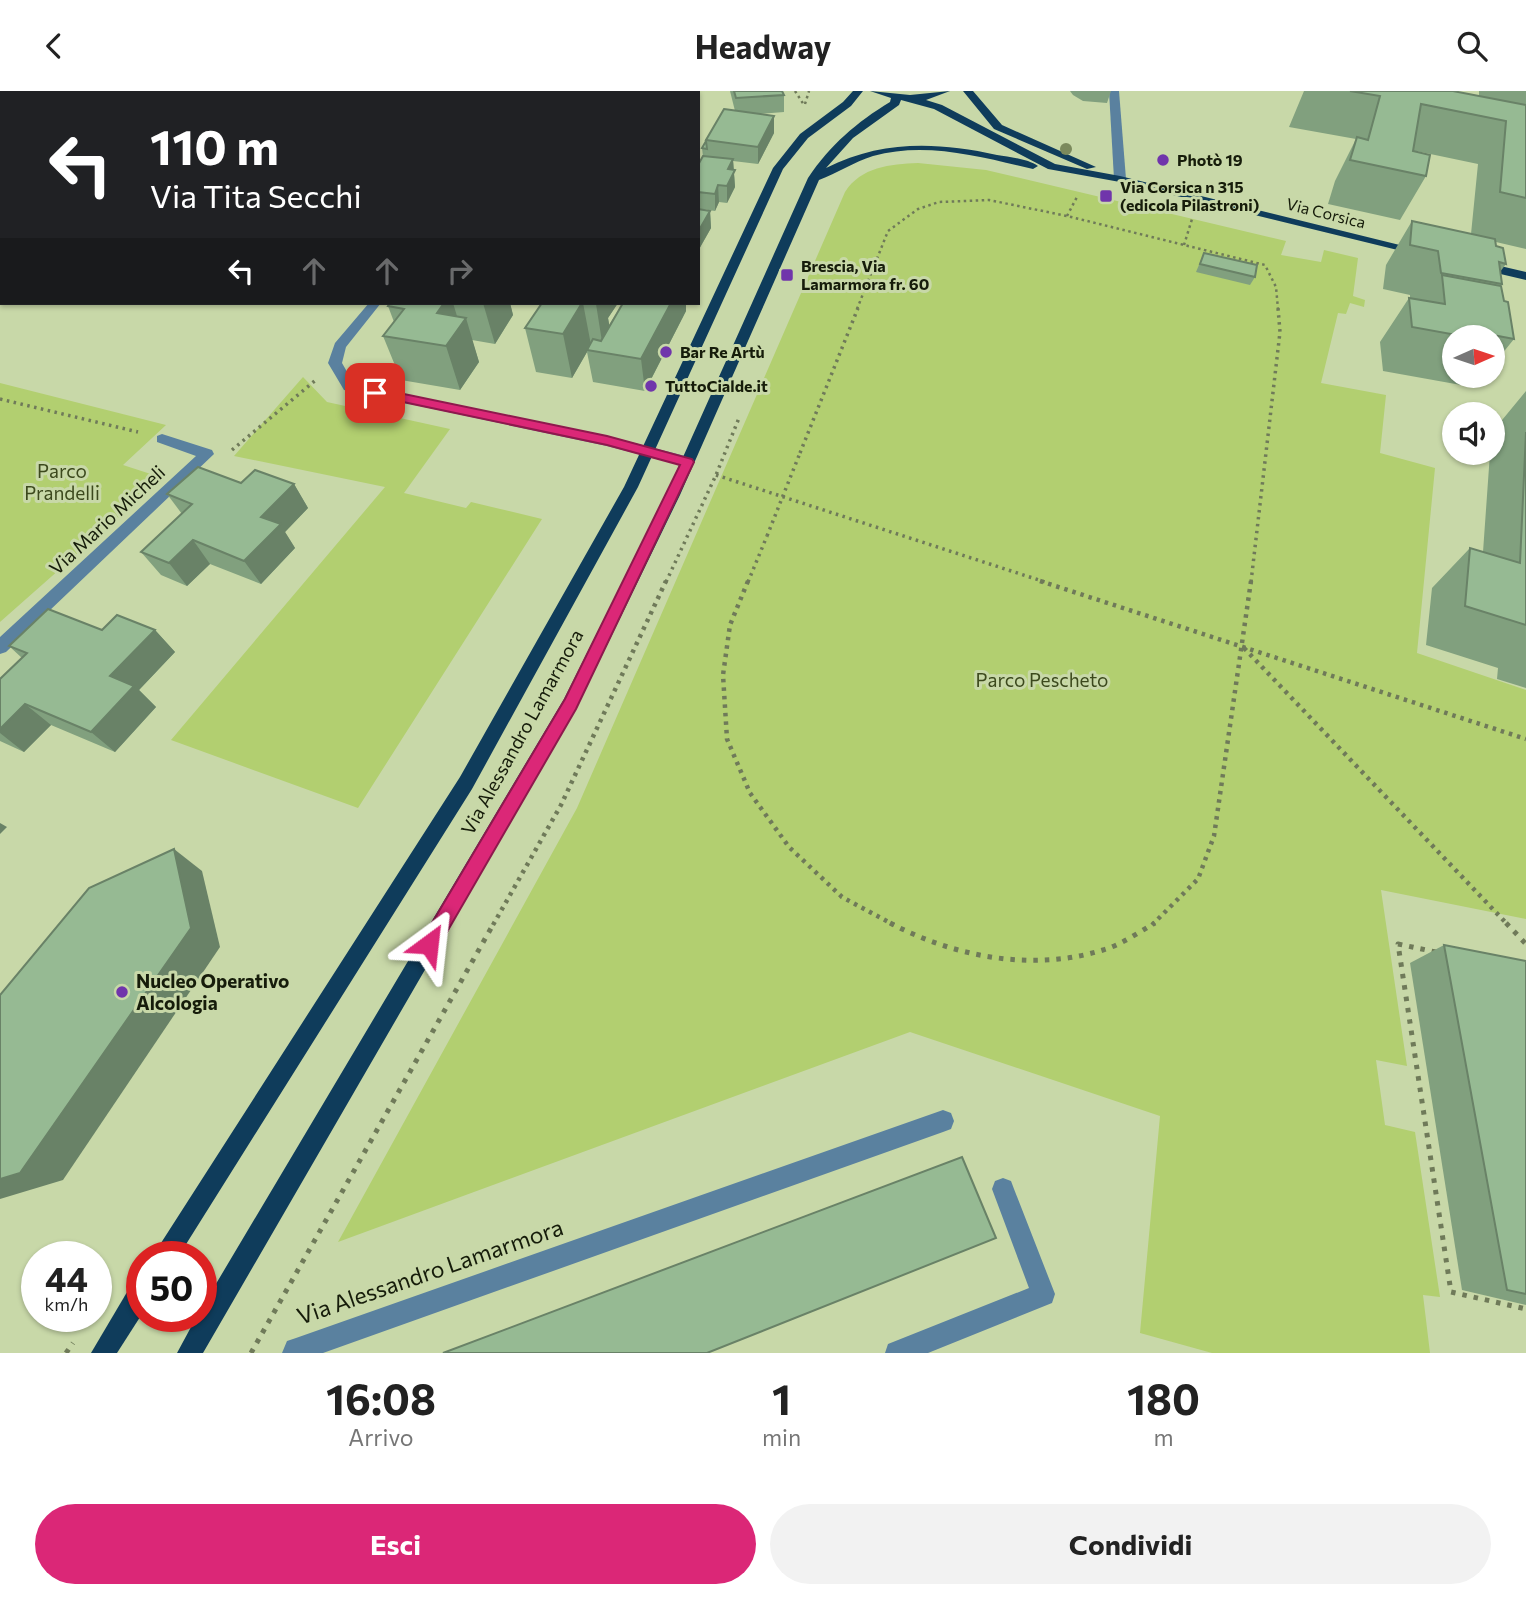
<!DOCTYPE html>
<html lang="it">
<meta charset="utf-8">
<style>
body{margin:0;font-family:Commissioner,sans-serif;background:#f2f2f2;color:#222;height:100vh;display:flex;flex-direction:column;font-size:26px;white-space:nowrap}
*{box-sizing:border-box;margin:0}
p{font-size:23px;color:#767676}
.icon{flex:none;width:38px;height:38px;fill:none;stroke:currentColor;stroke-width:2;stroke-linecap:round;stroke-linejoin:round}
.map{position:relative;height:1262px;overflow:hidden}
.panel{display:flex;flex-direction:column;background:#fff;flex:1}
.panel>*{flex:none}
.hud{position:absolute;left:0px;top:0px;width:700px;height:214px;box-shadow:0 2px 5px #0004;background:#202124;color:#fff;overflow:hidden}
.needle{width:46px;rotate:87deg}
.tools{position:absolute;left:1442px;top:234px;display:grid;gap:14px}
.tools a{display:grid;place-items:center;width:63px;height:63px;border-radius:50%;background:#fff;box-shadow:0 2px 5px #0004;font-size:35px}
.speed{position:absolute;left:21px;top:1150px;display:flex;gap:14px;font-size:35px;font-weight:700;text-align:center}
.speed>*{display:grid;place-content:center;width:91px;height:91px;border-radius:50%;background:#fff;box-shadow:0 2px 5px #0004;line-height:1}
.speed small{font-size:18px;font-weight:400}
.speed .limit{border:10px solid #d22;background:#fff;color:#111}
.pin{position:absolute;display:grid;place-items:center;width:60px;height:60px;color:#fff;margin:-30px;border-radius:14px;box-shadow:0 4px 10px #0006}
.me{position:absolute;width:77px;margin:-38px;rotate:30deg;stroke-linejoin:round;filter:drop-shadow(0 0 5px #0008)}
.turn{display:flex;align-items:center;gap:24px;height:147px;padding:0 35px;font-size:32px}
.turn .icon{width:91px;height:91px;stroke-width:2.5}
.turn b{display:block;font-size:49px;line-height:60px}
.lanes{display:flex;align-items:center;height:66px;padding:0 35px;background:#0003;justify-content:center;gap:35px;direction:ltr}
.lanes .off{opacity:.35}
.eta{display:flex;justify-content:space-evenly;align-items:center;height:119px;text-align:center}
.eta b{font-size:42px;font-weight:700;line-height:49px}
.primary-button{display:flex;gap:14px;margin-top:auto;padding:14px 35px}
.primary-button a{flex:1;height:80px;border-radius:42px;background:#db2777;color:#fff;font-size:28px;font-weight:700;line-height:80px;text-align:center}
.primary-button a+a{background:#f2f2f2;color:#222}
header{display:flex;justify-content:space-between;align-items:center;height:91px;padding:0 35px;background:#fff;font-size:32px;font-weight:700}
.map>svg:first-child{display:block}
.green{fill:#b2cf70}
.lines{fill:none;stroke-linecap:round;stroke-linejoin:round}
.path-far3{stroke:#6f7a59;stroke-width:2.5;stroke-dasharray:2.5 3.5;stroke-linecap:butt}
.path-far2{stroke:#6f7a59;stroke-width:3.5;stroke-dasharray:2.5 4.5;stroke-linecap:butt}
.path-far1{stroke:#6f7a59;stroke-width:4.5;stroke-dasharray:3.5 5;stroke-linecap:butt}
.path{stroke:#6f7a59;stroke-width:5;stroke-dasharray:4.5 7;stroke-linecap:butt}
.minor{fill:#5a819f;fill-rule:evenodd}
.major{fill:#0f3c5b;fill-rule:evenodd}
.path-bridge{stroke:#6f7a59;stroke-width:3.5;stroke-dasharray:2.5 4.5;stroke-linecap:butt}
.tree{fill:#7b895c}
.wall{fill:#81a07e}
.shaded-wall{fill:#698267}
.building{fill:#96ba93;stroke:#698267;stroke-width:2}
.route{fill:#db2777;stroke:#8e194d;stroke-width:2}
.poi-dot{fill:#7035ab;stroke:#c8d8a8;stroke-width:2.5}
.labels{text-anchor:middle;stroke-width:6;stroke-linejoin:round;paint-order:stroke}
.far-poi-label{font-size:16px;font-weight:bold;fill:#161c0a;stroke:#c8d8a8;text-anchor:start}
.far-street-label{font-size:16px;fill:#161c0a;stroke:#c8d8a8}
.park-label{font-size:19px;fill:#3c491d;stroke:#c8d8a8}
.street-label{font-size:19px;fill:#161c0a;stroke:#c8d8a8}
.poi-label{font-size:19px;font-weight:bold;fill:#161c0a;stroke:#c8d8a8;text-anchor:start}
.near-street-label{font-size:23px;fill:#161c0a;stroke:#c8d8a8}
</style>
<header><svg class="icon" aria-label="back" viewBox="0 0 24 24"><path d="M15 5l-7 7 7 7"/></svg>Headway<svg class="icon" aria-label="search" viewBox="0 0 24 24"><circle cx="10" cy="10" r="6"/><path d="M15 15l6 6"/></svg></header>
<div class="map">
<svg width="1526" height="1262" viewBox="0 0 1526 1262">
<rect width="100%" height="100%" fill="#c8d8a8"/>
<g class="green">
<path d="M 918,72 L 986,79 L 1286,150 L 1281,164 L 1321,171 L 1324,159 L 1358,167 L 1353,205 L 1365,209 L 1364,216 L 1350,212 L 1346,223 L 1338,222 L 1321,292 L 1386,304 L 1380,362 L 1435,377 L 1417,562 L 1526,599 L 1526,828 L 1381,799 L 1407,975 L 1376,969 L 1385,1034 L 1415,1041 L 1440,1206 L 1423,1204 L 1430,1262 L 1212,1262 L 1140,1242 L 1160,1025 L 910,941 L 338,1151 L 577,717 L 845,101 C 861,76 890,73 918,72 Z"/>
<polygon points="303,286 327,311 450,338 404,402 466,417 471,411 542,428 358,717 171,649 385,396 234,365"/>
<polygon points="0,292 166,334 123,374 163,387 0,531"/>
</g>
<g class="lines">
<g class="path-far3">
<polyline points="795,0 804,14"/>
<polyline points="805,13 809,0"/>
<polyline points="1067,125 1078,104"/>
<polyline points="1184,154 1192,128"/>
<polyline points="857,218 888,140 918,118 939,111 989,109 1067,125 1265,174 1276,196 1278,218"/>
</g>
<g class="path-far2">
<polyline points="0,308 138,341"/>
<polyline points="232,359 317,288"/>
<polyline points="800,362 858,217"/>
<polyline points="716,384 1045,491"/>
<polyline points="666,491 716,384 739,327"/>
<polyline points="748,491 767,445"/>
<polyline points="1251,491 1280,241 1278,217"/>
</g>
<g class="path-far1">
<polyline points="748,490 730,534 723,584 727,648 750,702 789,756 842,806 894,834"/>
<polyline points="1040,490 1526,648"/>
<polyline points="1244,557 1508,834"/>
<polyline points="493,834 561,714 666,490"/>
<polyline points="1152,834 1198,788 1214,745 1251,490"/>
</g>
<g class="path">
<path d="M 890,832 C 955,866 1032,881 1103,859 C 1121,854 1139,841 1155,832"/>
<polyline points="1506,832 1526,853"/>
<polyline points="1436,861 1398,853 1451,1201 1526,1218"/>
<polyline points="66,1262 73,1252"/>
<polyline points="251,1262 494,832"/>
</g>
<g class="minor">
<polygon points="178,0 201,0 202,2 179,2"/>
<polygon points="656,0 666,0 655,2"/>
<polygon points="1109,0 1119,0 1126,88 1120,91 1114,88"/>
<polygon points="369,212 381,212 346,256 342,272 354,293 607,345 693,367 695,371 688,376 607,355 344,299 328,272 335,252"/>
<polygon points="162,343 212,359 214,363 6,561 0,563 0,546 196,365 157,351 157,345"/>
<polygon points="943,1019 951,1022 954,1030 951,1038 943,1041 323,1262 282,1262 287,1250 296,1247"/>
<polygon points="1003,1087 1011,1090 1014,1098 1055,1203 1052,1212 928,1262 885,1262 888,1253 1029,1197 992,1098 995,1090"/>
</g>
<g class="major">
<polygon points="853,0 863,0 851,15 808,47 783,78 638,396 472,698 178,1166 152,1166 460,686 624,396 773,77 800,43 843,11"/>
<path d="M 870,0 L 910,4 L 950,0 L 926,9 L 942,14 L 1055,73 L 1120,85 L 1424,160 L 1418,164 L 1120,91 L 1048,78 L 934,18 L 901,9 L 899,14 L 853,47 L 826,77 C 882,49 937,51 997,64 C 1010,66 1028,68 1038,75 L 1033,78 C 982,66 926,50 873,65 C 854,71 837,82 819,89 L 680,404 L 576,618 L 203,1262 L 177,1262 L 197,1225 L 201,1225 L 201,1218 L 564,608 L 666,404 L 808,87 C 830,54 857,31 890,11 L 891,7 Z"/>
<polygon points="963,0 973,0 1002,34 1096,76 1087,78 994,38"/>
<polygon points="1479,170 1526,181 1526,189 1475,177 1473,174"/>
<polygon points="142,1188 142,1223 117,1262 91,1262 133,1191"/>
</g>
<polyline class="path-bridge" points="767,445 800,362"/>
</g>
<circle class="tree" cx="1066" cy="58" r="6"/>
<g class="wall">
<polygon points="730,0 782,0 784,4 784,21 758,23 774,42 758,73 733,70 735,96 727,112 719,111 715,120 702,118 710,120 711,137 698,160 698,74 703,66 702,57 724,18 735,20"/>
<polygon points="1070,0 1111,0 1107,12 1083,10 1073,4"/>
<polygon points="1304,0 1453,0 1479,5 1479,0 1526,0 1526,158 1496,151 1496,155 1506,173 1500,181 1502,193 1500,195 1514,248 1493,274 1493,247 1454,247 1454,285 1484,285 1479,292 1465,289 1461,294 1383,280 1380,251 1409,207 1410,208 1410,204 1383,198 1386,174 1412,130 1471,143 1478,73 1416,60 1426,85 1400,129 1328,113 1335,90 1356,48 1289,36"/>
<polygon points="2,29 2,66 0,63 0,30"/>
<polygon points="1204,162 1255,186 1250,194 1196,181"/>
<polygon points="390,212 510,212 513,224 495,253 472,249 479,271 460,299 401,289 383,245 394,231 388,215"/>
<polygon points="542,212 618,212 608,227 609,234 623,212 686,212 686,220 645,300 593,291 587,261 572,287 536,281 525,237"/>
<polygon points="1526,300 1526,597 1497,588 1498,577 1426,554 1432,497 1470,457 1483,461 1490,362 1493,362 1493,340"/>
<polygon points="241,392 294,393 308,417 285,441 295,457 261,493 210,473 187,495 161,484 141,461 182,423 167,403"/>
<polygon points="102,539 155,539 175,561 139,599 156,616 115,661 51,634 24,661 0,650 0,588 22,567 9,555"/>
<polygon points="1444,854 1526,870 1526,1214 1462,1199 1410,872"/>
</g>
<g class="shaded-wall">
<polygon points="0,0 12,0 9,2 2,2 2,7 0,8"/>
<polygon points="774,25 774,42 758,73 758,56"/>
<polygon points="733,68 735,96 727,112 727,95 728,78"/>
<polygon points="718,94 719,111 715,120 715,103"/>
<polygon points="710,120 711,137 698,160 698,141"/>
<polygon points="2,143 2,196 0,198 0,145"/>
<polygon points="444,212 453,212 460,235 466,227 479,271 460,299 446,255 437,222"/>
<polygon points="483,212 510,212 513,224 495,253"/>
<polygon points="582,212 583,212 591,254 587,259 587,261 572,287 563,243"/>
<polygon points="594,212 618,212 608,227 611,243 603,257 596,213"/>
<polygon points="671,212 686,212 686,220 645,300 641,268"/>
<polygon points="294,393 308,417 285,441 295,457 261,493 244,470 261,426"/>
<polygon points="193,449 210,473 187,495 169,472"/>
<polygon points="155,539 175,561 139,599 156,616 115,661 91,641 110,585"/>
<polygon points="25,613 51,634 24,661 0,642 0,638"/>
<polygon points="0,732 7,736 0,743"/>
<polygon points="174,758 202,780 220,856 63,1089 0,1108 0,1088"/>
</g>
<g class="building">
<polygon points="246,0 375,0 387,2 244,2"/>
<polygon points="734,0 782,0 784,4 736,7"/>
<polygon points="1350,0 1453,0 1526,14 1526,107 1500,101 1506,30 1421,13 1413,60 1430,64 1426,85 1350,69 1357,46 1368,49 1380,5"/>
<polygon points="724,18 774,25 758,56 706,49"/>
<polygon points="2,29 2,43 0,43 0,30"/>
<polygon points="706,50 707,58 702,57"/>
<polygon points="703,65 733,68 728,78 735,79 727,95 718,94 715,103 698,101 698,74"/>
<polygon points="0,67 2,67 2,143 0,145"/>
<polygon points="698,118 710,120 698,141"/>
<polygon points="1412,130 1495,148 1496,155 1503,157 1506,173 1499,171 1502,193 1441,182 1438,160 1410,154"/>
<polygon points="1204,162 1257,174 1255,186 1200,173"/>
<polygon points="1442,184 1501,195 1504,210 1508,211 1514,248 1493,244 1494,250 1493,250 1493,247 1473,247 1412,236 1409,207 1445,213"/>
<polygon points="390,212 444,212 437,222 466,227 446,255 383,245 404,218 388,215"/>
<polygon points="542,212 582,212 563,243 525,237"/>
<polygon points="623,212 671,212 641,268 587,259 593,248 601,250"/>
<polygon points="1526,341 1526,534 1465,515 1470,457 1520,472"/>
<polygon points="198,376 241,392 255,379 294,393 261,426 281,433 244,470 193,449 169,472 141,461 192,413 167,403"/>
<polygon points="48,518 102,539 117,524 155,539 110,585 134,595 91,641 25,613 0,638 0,588 27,562 9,555"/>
<polygon points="174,758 191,837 20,1082 0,1088 0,904 89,797"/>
<polygon points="1444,854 1526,870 1526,1203 1507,1199"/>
<polygon points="962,1066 996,1147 707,1262 443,1262"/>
</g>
<polygon class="route" points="375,297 607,345 692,368 694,371 576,618 436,860 429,862 423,860 420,853 423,847 565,608 680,374 607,354 370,304 369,302"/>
<g class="poi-dot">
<circle cx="1163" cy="69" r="7"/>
<rect x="1099" y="98" width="14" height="14" rx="3.5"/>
<rect x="780" y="177" width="14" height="14" rx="3.5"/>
<circle cx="666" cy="261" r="7"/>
<circle cx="651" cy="295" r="7"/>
<circle cx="122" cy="901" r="7"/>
</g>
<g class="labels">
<g class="far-poi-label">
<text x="1177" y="75">Photò 19</text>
<text x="1120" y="102">Via Corsica n 315<tspan x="1120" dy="18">(edicola Pilastroni)</tspan></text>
<text x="801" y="181">Brescia, Via<tspan x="801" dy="18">Lamarmora fr. 60</tspan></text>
<text x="680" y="267">Bar Re Artù</text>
<text x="665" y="301">TuttoCialde.it</text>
</g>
<g class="far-street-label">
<text transform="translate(1326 122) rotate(14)" y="6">Via Corsica</text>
</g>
<g class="park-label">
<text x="62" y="387">Parco<tspan x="62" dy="22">Prandelli</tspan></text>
<text x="1042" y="596">Parco Pescheto</text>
</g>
<g class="street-label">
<text transform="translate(107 429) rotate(-43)" y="7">Via Mario Micheli</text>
<text transform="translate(522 641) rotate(-61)" y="7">Via Alessandro Lamarmora</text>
</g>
<g class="poi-label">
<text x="136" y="897">Nucleo Operativo<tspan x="136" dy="22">Alcologia</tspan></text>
</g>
<g class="near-street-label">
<text transform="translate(430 1181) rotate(-19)" y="8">Via Alessandro Lamarmora</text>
</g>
</g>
</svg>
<div class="tools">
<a><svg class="needle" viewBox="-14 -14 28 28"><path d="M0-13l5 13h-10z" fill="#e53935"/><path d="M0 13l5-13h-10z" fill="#767676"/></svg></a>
<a><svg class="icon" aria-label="sound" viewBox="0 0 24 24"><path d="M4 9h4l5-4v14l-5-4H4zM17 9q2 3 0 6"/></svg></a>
</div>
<div class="speed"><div>44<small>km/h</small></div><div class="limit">50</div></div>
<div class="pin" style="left:375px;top:302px;background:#d93025"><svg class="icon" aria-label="arrive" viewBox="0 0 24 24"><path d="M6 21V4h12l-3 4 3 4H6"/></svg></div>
<svg class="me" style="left:429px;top:853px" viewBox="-20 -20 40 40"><path d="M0-17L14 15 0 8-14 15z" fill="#db2777" stroke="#fff" stroke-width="4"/></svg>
<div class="hud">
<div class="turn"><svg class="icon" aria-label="left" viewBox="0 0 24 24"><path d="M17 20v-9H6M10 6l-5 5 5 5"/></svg><div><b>110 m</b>Via Tita Secchi</div></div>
<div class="lanes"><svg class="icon" aria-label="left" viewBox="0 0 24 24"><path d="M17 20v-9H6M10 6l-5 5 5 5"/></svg><svg class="icon off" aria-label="ahead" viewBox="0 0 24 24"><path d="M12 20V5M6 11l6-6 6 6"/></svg><svg class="icon off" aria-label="ahead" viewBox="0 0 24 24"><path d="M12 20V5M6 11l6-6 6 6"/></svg><svg class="icon off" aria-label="right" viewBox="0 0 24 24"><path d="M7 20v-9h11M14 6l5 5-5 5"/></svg></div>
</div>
</div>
<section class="panel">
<div class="eta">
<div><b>16:08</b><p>Arrivo</p></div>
<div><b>1</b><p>min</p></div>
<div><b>180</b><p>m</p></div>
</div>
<div class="primary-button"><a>Esci</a><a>Condividi</a></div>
</section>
